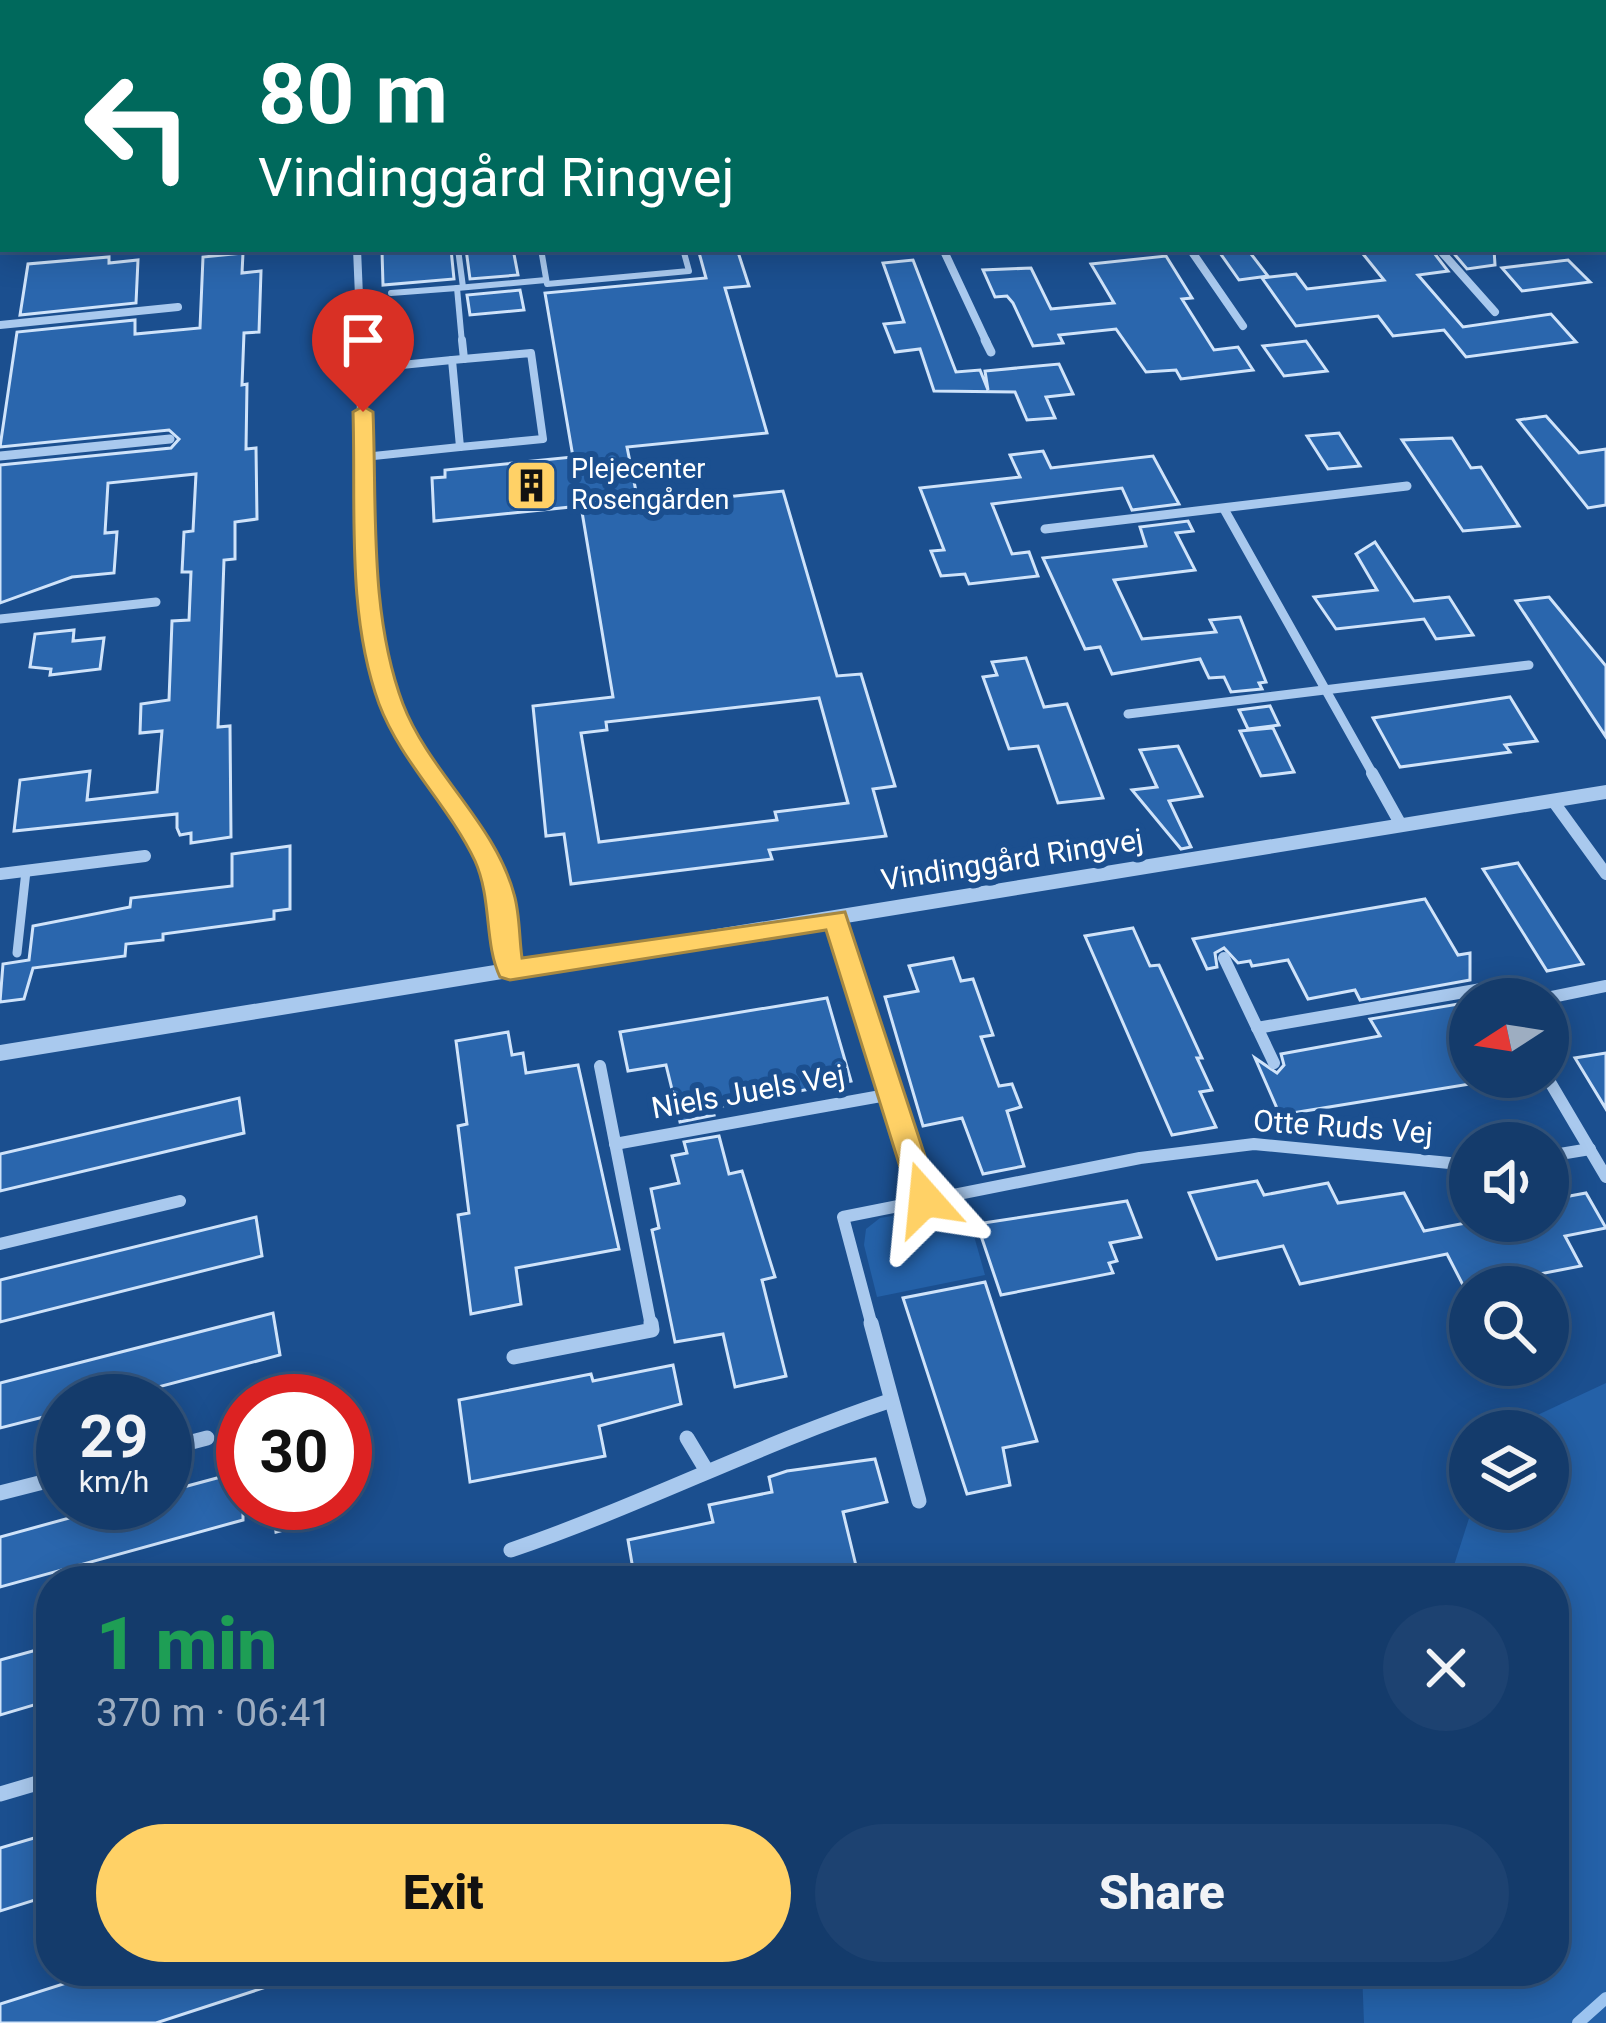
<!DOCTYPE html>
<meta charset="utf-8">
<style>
body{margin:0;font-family:Roboto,sans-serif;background:#1d4271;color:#f1f3f6;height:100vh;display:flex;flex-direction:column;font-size:45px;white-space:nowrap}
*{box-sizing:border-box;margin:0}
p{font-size:39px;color:#9dadc1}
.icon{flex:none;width:66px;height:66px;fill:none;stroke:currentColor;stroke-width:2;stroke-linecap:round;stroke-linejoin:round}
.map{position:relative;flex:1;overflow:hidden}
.details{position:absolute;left:36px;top:1566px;width:1533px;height:420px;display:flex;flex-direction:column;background:#143b6b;border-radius:48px;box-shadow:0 6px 30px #0003,0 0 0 3px #33557e}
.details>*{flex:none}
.top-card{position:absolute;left:0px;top:0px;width:1608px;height:252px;box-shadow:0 6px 30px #0003,0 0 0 3px #33557e;background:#00695c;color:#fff;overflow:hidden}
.needle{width:78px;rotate:258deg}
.controls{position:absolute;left:1449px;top:978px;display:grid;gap:24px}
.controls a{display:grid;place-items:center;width:120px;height:120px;border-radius:50%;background:#143b6b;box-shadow:0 6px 30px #0003,0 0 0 3px #33557e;font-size:60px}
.speed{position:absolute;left:36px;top:1374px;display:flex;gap:24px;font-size:60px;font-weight:700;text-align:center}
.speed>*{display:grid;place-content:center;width:156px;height:156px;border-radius:50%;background:#143b6b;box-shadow:0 6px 30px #0003,0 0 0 3px #33557e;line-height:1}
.speed small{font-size:30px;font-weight:400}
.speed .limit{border:18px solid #d22;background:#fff;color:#111}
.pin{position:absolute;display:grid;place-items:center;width:102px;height:102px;color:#fff;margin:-123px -51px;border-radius:50% 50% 50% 0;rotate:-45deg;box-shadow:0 0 12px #0007}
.pin .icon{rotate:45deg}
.me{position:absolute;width:132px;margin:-66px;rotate:342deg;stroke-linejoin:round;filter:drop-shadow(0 0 9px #0008)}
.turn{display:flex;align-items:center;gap:42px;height:252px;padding:0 60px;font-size:54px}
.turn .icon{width:156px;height:156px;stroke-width:2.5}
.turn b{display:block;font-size:84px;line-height:102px}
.round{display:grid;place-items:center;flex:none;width:126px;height:126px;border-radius:63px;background:#1d4271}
.overview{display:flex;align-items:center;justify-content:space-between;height:204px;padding:0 60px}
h1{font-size:72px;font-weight:800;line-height:90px;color:#1e9e55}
.primary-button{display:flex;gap:24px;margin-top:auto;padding:24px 60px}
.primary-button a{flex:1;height:138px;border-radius:72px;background:#ffd166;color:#111;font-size:48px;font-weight:800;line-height:138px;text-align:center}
.primary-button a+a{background:#1d4271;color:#f1f3f6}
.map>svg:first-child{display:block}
.green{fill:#2461a8}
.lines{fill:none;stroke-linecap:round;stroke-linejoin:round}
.stream{stroke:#9cc4f0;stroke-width:12}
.building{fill:#2a66ad;stroke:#cfe3fa;stroke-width:3;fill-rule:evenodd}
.service-far2{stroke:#a9c9ee;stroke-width:6}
.service-far1{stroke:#a9c9ee;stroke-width:8}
.service{stroke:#a9c9ee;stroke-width:9}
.minor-far3{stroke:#a9c9ee;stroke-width:8}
.minor-far2{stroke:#a9c9ee;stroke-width:9}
.minor-far1{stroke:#a9c9ee;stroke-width:12}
.minor{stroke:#a9c9ee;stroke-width:15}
.tertiary{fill:#a9c9ee;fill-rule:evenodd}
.route{fill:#ffd166;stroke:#a68842;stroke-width:3}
.labels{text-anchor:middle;stroke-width:12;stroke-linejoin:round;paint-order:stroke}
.far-poi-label{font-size:27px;fill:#fff;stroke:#1b4f8f;text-anchor:start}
.street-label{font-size:30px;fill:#fff;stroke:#1b4f8f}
</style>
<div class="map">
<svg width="1606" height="2023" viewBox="0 0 1606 2023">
<rect width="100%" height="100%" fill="#1b4f8f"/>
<g class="green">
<polygon points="965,1204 985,1275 877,1297 864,1245 866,1229 880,1218"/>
<polygon points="1606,1383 1606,2023 1364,2023 1362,1971 1554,1971 1554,1581 1449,1581 1472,1509 1548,1509 1548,1431 1503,1431"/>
</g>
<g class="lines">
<polyline class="stream" points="1578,2023 1606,1998"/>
</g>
<g class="building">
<polygon points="451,249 454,279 383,285 382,251"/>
<polygon points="466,249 513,249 518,275 470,279"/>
<path d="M 698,249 L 737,249 L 749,286 L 725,288 L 767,433 L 627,447 L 639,506 L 783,491 L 837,676 L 861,674 L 895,786 L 873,789 L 886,836 L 769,850 L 772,859 L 571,884 L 564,834 L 546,836 L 533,706 L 613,697 L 581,506 L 434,521 L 432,478 L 445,477 L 445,470 L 573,457 L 545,293 L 706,278 ZM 819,698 L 848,803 L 775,812 L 777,820 L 599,842 L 581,733 L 607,730 L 606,722 Z"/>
<polygon points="1359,249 1431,249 1448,271 1418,275 1463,327 1551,314 1576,342 1466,357 1444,330 1393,336 1378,316 1296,326 1262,278 1296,274 1307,289 1384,280"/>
<polygon points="1450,249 1494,249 1495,265 1467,269"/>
<polygon points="1248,250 1268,276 1239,280 1220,253"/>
<polygon points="243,253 242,273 261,271 259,332 244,333 242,385 247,384 246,449 256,448 257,519 235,522 235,559 224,560 218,727 230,726 231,837 191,843 191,833 180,835 177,828 177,814 14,831 20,780 90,771 87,800 157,792 162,731 140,733 141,704 169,700 172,621 189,620 191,572 182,572 184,532 193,531 196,474 108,483 105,533 117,532 114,573 72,577 0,603 0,465 171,448 179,439 169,430 0,447 17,332 135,320 135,334 200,328 203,257"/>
<polygon points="1166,256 1192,298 1182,299 1214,350 1238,347 1253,370 1181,379 1176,370 1146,372 1116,329 1059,335 1063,343 1033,346 1013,303 1007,296 995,297 983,270 1031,268 1051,309 1114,303 1091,264"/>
<polygon points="109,257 109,263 138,260 136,303 20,315 28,264"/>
<polygon points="913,260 956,372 980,370 988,390 985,371 1059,364 1073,394 1046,397 1055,418 1027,420 1015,392 934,391 920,349 895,352 884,324 904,322 883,263"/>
<polygon points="1568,260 1590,282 1522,291 1502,268"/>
<polygon points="520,290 524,310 470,315 467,295"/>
<polygon points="1306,341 1327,371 1284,376 1263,346"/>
<polygon points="1546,416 1579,453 1606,449 1606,505 1588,508 1518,420"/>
<polygon points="1339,433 1360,466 1328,469 1307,436"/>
<polygon points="1452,438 1471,468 1481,467 1519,526 1463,531 1402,440"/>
<polygon points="1043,451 1051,468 1153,456 1179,504 1132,510 1122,488 992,504 1012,554 1029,552 1038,576 969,584 965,574 941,576 931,551 944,550 920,488 1020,477 1010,455"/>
<polygon points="1188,521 1193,531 1176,533 1195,570 1114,580 1142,639 1216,632 1210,620 1240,617 1266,682 1259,683 1262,689 1231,692 1224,677 1209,678 1200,659 1112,674 1100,647 1085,649 1043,558 1146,546 1140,527"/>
<polygon points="1375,542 1414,601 1449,597 1473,635 1436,639 1424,619 1336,629 1314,597 1377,590 1356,554"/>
<polygon points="1549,597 1606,666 1606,737 1516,601"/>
<polygon points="74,630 73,641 104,638 100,669 50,675 51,669 30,667 35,634"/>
<polygon points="1026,658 1044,707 1067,704 1103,798 1058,803 1038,746 1009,749 983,677 997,675 992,662"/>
<polygon points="1510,697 1537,741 1505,745 1510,752 1400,767 1373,718"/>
<polygon points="1270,706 1279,725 1248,729 1239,710"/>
<polygon points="1273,728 1294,772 1261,776 1240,731"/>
<polygon points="1178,746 1202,796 1169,801 1191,847 1181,849 1132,790 1157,787 1140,750"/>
<polygon points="290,846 290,909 274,911 274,919 163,934 163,940 126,944 125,956 33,968 24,999 0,1002 3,964 29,960 33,926 130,907 131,898 232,886 232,854"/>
<polygon points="1518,863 1583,964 1547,971 1483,869"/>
<polygon points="1425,899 1458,955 1470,953 1470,980 1360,1000 1355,990 1308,999 1288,960 1252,966 1250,961 1238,963 1224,948 1215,953 1217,967 1207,969 1193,939"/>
<polygon points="1133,928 1150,966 1159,965 1202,1058 1197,1058 1212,1090 1200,1092 1216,1127 1172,1135 1085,936"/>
<polygon points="953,958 961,981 973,979 993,1035 981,1037 999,1086 1012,1084 1021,1107 1007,1111 1024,1166 983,1174 962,1118 923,1126 885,997 918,991 909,966"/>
<polygon points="827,998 851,1081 712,1108 714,1115 680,1122 666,1065 628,1071 620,1032"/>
<polygon points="1470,1002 1470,1084 1280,1115 1255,1058 1277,1073 1284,1065 1281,1054 1380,1036 1370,1019"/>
<polygon points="508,1032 512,1055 523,1053 526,1073 578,1065 619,1249 516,1268 521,1304 471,1314 458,1215 469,1213 458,1126 467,1124 456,1041"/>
<polygon points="1606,1053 1606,1109 1575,1058"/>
<polygon points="239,1098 244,1133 0,1191 0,1154"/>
<polygon points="719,1136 729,1174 742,1171 775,1277 762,1280 786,1376 735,1387 723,1334 675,1342 652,1230 659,1228 651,1189 679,1183 672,1156 687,1153 684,1142"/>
<polygon points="1257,1181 1264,1195 1328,1183 1338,1203 1404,1193 1424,1231 1476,1221 1548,1221 1548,1200 1586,1193 1606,1228 1565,1236 1581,1266 1503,1281 1506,1287 1464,1287 1447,1254 1300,1284 1283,1246 1217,1259 1189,1193"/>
<polygon points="1127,1201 1141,1237 1110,1243 1117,1261 1109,1263 1113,1273 1001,1295 977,1224"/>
<polygon points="256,1217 262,1256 0,1322 0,1280"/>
<polygon points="985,1282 1037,1441 1003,1448 1010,1485 967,1494 903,1298"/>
<polygon points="273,1313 280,1355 105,1401 63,1401 63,1412 0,1428 0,1383"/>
<polygon points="673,1365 681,1404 599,1426 605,1456 470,1482 459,1400 591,1374 593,1381"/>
<polygon points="875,1459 887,1502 843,1512 858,1574 824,1581 635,1581 628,1540 713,1522 709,1505 772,1492 769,1477 787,1471"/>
<polygon points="243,1471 243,1520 0,1587 0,1537 124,1503 165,1503 165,1492"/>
<polygon points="272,1503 300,1503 303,1525 276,1532"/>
<polygon points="51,1646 51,1700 0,1715 0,1660"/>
<polygon points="51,1833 51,1895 0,1911 0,1848"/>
<polygon points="104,1971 299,1971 300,1976 156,2023 0,2023 0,2004"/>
</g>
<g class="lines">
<g class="service-far2">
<polyline points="458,249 463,287"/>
<polyline points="541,249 547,284 689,271 683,249"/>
<polyline points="457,288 546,280"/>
<polyline points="391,293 457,288 462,343"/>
</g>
<g class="service-far1">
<polyline points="462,340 464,359"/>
<polygon points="531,353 543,439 460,447 452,360"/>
<polyline points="361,369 452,360"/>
<polyline points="364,457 460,447"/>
</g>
<polyline class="service" points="17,953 26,871"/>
<g class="minor-far3">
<polyline points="0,230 3,213"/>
<polyline points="357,249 361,343"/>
<polyline points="943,249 987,343"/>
<polyline points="1190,249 1243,326"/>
<polyline points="1439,249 1495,312"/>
<polyline points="944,251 981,249"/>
<polyline points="0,325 178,307"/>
</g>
<g class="minor-far2">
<path d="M 360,340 C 366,484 345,652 432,776"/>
<polyline points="985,340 991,352"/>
<polyline points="0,456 170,439"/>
<polyline points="1224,509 1374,776"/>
<polyline points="1045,529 1407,486"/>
<polyline points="0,619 156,602"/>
<polyline points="1128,714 1529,665"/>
</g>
<g class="minor-far1">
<polyline points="430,773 495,874 510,970"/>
<polyline points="1372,773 1401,825"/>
<polyline points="1553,801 1606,874"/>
<polyline points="0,874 145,856"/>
<polyline points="836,919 925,1199"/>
<polyline points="1224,958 1274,1063"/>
<polyline points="1542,999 1606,986"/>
<polyline points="1257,1028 1493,987 1500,999"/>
<polyline points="600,1066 651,1326"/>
<polyline points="1547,1077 1606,1177"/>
<polyline points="615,1144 892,1094"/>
<polyline points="1548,1156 1590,1149"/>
<polyline points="0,1244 180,1201"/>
<polyline points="872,1326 843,1217 1140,1158 1254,1144 1470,1165"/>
</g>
<g class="minor">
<polyline points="871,1323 919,1501"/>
<polyline points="514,1357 652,1330 651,1323"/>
<polyline points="687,1438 705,1468"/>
<polyline points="165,1449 207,1438"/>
<polyline points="0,1493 63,1477"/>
<path d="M 511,1550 C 640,1506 760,1444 889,1401"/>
<polyline points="0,1794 51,1779"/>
</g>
<polygon class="tertiary" points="1606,785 1606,799 0,1061 0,1045"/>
</g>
<path class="route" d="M 363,406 L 373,412 C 377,508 369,614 403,704 C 429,772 495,823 514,894 C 520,914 519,937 522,958 L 845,912 L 939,1199 L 935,1207 L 914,1207 L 910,1199 L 826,930 L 510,980 L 500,977 C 484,944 492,899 475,861 C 449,806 401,762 379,704 C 346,614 356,507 353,412 Z"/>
<defs>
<symbol id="building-square" viewBox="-11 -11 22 22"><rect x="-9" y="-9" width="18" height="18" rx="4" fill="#ffd166" stroke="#1b4f8f"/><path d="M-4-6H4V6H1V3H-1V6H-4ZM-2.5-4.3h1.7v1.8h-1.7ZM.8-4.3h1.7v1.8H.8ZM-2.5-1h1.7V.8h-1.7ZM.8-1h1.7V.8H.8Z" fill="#111"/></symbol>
</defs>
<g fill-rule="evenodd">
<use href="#building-square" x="502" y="456" width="59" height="59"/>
</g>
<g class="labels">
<g class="far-poi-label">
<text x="571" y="478">Plejecenter<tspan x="571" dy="31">Rosengården</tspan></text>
</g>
<g class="street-label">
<text transform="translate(1012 860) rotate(-9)" y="10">Vindinggård Ringvej</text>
<text transform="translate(748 1092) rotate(-10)" y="10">Niels Juels Vej</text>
<text transform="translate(1343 1127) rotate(4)" y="10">Otte Ruds Vej</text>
</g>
</g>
</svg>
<div class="controls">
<a><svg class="needle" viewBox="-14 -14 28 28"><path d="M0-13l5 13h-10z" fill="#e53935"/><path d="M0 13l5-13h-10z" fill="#9dadc1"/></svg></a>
<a><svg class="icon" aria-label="sound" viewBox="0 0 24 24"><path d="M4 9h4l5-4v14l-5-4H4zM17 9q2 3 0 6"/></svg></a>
<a><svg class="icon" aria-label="search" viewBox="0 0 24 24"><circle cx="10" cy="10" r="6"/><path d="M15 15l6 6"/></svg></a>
<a><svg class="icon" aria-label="layers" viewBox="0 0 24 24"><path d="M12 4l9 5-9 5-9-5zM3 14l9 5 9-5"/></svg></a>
</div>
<div class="speed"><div>29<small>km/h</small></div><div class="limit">30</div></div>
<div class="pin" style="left:363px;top:412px;background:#d93025"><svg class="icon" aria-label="arrive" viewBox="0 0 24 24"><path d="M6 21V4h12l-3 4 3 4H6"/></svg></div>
<svg class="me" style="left:925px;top:1199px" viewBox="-20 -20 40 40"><path d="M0-17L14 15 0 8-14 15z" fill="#ffd166" stroke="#fff" stroke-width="4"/></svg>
<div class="top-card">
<div class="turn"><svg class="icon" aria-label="left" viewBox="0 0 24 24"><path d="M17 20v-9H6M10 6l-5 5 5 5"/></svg><div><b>80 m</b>Vindinggård Ringvej</div></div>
</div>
<section class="details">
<div class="overview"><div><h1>1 min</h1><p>370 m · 06:41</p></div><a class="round"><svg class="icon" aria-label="close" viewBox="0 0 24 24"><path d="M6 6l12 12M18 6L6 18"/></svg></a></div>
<div class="primary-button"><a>Exit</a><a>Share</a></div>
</section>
</div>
